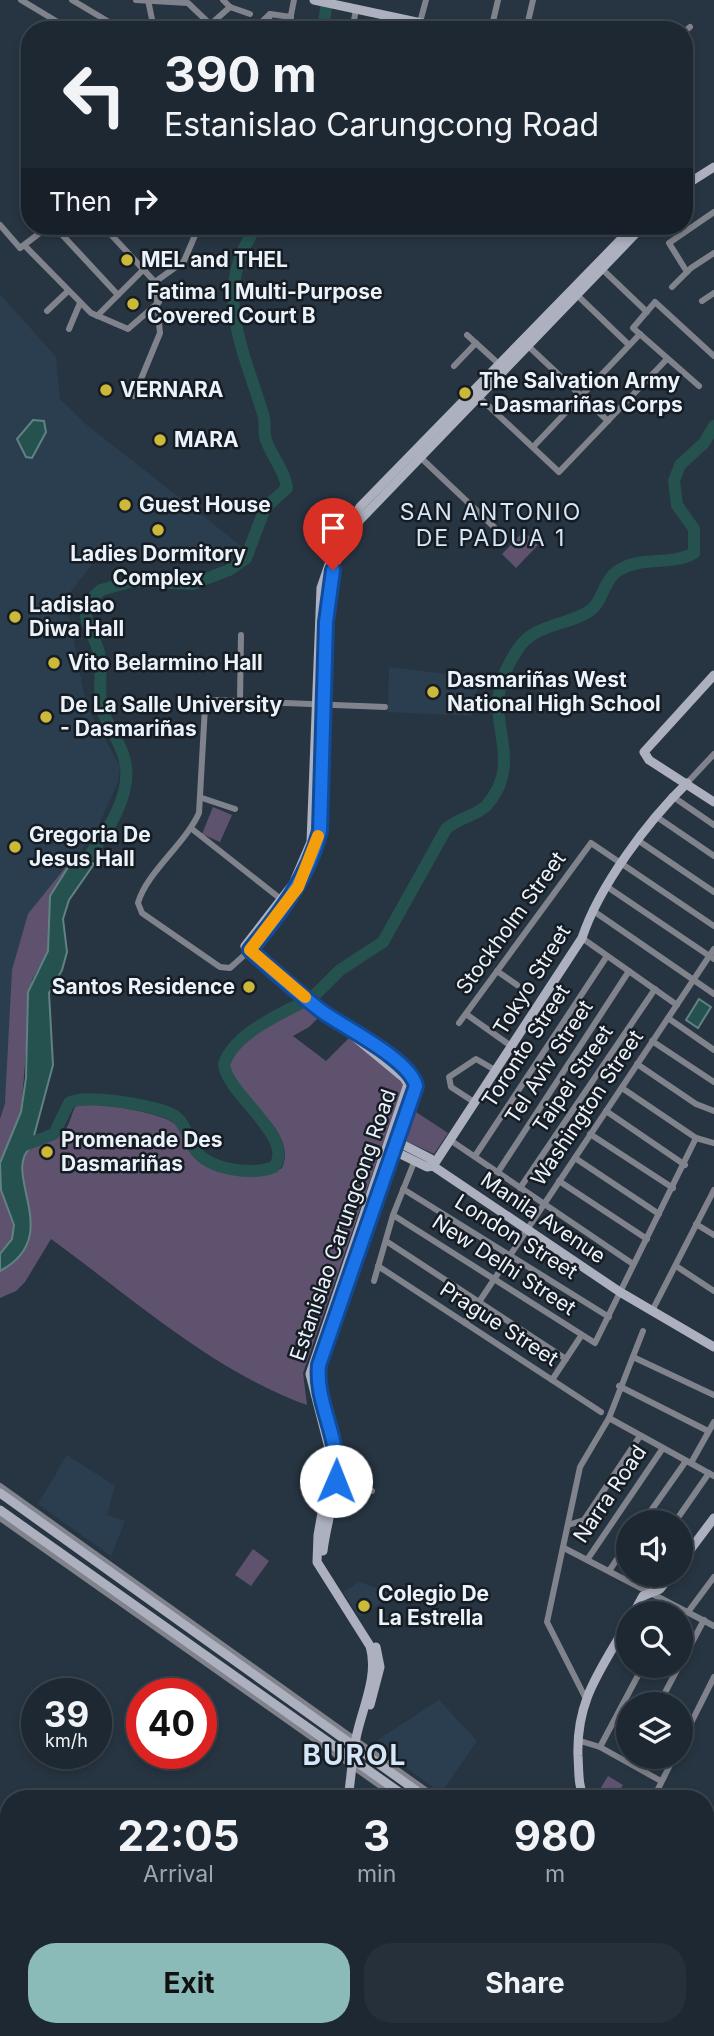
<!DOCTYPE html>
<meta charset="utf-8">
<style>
body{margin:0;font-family:Inter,sans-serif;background:#25303a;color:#f1f3f6;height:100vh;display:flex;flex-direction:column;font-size:26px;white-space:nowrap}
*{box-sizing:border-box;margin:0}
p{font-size:23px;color:#a0a6ac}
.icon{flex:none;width:38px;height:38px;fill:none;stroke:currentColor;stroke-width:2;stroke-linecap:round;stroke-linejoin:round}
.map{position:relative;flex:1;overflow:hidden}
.drawer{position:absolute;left:0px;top:1790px;width:714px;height:247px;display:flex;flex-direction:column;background:#1d2832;border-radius:28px 28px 0 0;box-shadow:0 4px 10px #0003,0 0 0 2px #3b444d}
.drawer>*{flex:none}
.guide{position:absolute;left:21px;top:21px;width:672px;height:214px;border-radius:28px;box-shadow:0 4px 10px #0003,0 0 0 2px #3b444d;background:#1d2832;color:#f1f3f6;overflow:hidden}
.controls{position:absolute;left:616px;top:1510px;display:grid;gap:14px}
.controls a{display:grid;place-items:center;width:77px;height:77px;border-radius:50%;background:#1d2832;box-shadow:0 4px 10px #0003,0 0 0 2px #3b444d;font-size:35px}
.speed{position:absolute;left:21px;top:1678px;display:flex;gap:14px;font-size:35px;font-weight:700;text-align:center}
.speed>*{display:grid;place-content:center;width:91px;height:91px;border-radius:50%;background:#1d2832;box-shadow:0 4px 10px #0003,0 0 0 2px #3b444d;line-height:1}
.speed small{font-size:18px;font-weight:400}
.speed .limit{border:10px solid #d22;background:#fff;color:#111}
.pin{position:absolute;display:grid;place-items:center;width:60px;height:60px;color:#fff;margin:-72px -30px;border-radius:50% 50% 50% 0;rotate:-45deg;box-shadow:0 0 7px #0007}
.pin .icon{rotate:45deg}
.me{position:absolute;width:77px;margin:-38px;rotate:1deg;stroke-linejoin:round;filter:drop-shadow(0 0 5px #0008)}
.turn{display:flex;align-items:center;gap:24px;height:147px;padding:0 28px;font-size:32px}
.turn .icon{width:91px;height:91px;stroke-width:2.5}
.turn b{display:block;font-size:49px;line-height:60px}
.then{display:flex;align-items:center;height:66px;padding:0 28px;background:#0003;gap:14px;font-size:26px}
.eta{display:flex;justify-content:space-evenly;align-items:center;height:119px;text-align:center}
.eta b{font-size:42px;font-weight:700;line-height:49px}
.primary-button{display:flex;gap:14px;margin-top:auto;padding:14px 28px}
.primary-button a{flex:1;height:80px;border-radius:28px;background:#8bbbb9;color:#111;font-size:28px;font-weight:700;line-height:80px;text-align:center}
.primary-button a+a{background:#25303a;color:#f1f3f6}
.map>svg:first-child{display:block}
.built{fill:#2b3e50}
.green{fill:#5f526f}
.water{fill:#25524e;stroke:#608282;stroke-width:2}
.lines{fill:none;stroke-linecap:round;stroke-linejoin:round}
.stream{stroke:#608282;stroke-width:2}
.river{stroke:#25524e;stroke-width:12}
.street{stroke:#81838c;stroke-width:6}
.secondary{stroke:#adb0be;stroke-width:9}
.route-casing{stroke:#114b97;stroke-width:18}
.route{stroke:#1a73e8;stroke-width:12}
.slow{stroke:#f59e0b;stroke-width:12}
.poi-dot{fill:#ccb939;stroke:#161c22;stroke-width:2.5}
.labels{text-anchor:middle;stroke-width:5;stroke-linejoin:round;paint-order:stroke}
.poi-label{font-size:21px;font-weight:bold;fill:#eaf3fb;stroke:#161c22;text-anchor:start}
.street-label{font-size:21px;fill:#eaf3fb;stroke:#161c22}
.neighbourhood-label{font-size:23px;letter-spacing:2px;fill:#d4e6f7;stroke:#161c22}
.district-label{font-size:28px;font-weight:bold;letter-spacing:2px;fill:#d4e6f7;stroke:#161c22}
</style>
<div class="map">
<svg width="714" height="2036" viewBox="0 0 714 2036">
<rect width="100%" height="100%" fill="#273542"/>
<g class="built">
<polygon points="0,294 56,357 60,399 88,426 244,548 241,552 194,561 146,556 95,561 71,591 69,616 86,705 120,766 118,782 95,833 62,874 0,1119"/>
<polygon points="389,667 479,678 472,716 388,712"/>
<polygon points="67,1455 115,1486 107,1515 125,1521 111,1556 38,1504"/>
<polygon points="359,1582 394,1594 360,1617 343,1592"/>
<polygon points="439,1700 477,1741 441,1793 373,1743"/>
</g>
<g class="green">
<polygon points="524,531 538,545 516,568 502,554"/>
<polygon points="213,807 232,815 220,842 202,834"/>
<polygon points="77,853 50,896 48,951 32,980 21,1112 0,1163 0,1119 5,1103 12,970 28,914"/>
<path d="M 307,1006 L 319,1017 L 309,1027 L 293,1036 L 326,1061 L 350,1037 L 403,1083 L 403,1086 L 303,1373 L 307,1405 C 214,1372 131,1297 51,1239 L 25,1282 L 16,1291 L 0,1298 L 0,1271 C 56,1242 3,1197 22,1155 C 28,1142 49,1143 59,1136 C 71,1128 70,1114 77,1104 C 95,1102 157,1112 172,1122 C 184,1130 183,1143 191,1153 C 208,1177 258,1182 282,1168 C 299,1128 235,1099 228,1065 C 236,1040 285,1017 307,1006 Z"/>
<polygon points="413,1110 448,1133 434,1154 402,1139"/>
<path d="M 0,1185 C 5,1208 28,1237 0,1254 Z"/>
<polygon points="253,1549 269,1561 251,1586 235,1575"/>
<polygon points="608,1776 623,1785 614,1799 594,1799"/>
</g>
<g class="water">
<polygon points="33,420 44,421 46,432 32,458 26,457 17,439"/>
<path d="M 77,853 L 94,864 L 69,900 L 63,919 L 67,952 L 62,970 L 49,993 L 53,1065 L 31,1147 C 0,1173 66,1236 0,1271 L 0,1254 L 12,1239 L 14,1225 L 1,1190 L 0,1163 L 21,1112 L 26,1078 L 28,992 L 48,951 L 50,896 Z"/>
<polygon points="699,999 711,1007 698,1028 686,1020"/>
</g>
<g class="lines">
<polyline class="stream" points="541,2036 543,2028"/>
<g class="river">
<polyline points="323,30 326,8"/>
<path d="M 78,871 C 99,842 134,800 125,761 C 121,743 110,729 103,712 C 97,694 103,672 99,653 C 95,635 82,623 87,603 L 101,590 L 133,581 L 193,584 L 229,570 L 246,558 L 265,508 L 287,488 C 285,471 272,457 266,440 C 263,432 266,422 263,414 C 243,348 211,290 257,226"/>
<path d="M 313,997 L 340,970 L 383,942 L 446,829 C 459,817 477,816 487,805 C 522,764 491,730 500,687 C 503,675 511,659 518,649 C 534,624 565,626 588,612 C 605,602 602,577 623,568 C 646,556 672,566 694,553 L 694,529 L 677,505 L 674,481 L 680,465 L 704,443 L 714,426"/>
<path d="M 17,1148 L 54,1134 L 69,1103 C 83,1093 161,1106 175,1116 C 186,1124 187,1137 194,1148 C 207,1170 253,1176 274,1167 C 297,1139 225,1092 224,1064 C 234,1034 277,1016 303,1002"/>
</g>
<g class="street">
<polyline points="21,0 71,30"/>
<polyline points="72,0 114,25 154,27"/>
<polyline points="136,0 188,3 211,25"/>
<polyline points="148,0 154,29"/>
<polyline points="223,0 230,7 250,14"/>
<polyline points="420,22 426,0"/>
<polyline points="353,26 356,9"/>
<polyline points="204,30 230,7"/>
<polyline points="253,30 270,14 291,17"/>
<polyline points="267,30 270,14"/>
<polyline points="288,30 294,0"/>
<polyline points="491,30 498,0"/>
<polyline points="526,30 533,0"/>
<polyline points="684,32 690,27"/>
<polyline points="0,225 20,248 49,226"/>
<polyline points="54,226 118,295"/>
<polyline points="103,226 155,282"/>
<polyline points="26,247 91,313 128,329 159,302"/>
<polyline points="602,269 647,312"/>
<polyline points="687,272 669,243 714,212"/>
<polyline points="672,287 691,268 714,253"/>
<polyline points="577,295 629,345"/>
<polyline points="702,301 714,293"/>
<polyline points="47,311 68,291"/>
<polyline points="97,316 144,269"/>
<polyline points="69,329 80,303"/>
<polyline points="467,335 500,365"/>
<polyline points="525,343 608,421"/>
<polyline points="454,366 476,343"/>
<polyline points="699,386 633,328 655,302 714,356"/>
<polyline points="134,396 160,333 155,282 184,261 199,226"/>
<polyline points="480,398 559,472 667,359"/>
<polyline points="533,447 640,334"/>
<polyline points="419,456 494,527"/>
<polyline points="240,700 241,635"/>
<polyline points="687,783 714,754"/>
<polyline points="672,796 714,825"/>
<polyline points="202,798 235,809"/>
<polyline points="657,817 714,856"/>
<polyline points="192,829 282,900"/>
<polyline points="639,841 714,892"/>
<polyline points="606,886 714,959"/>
<polyline points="592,910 714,994"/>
<polyline points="582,938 677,1005"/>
<path d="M 250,950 L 230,968 L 220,967 L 142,913 L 138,903 C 146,873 185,844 199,813 L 205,707 L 214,700 L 385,707"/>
<polyline points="497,971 517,985"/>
<polyline points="466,1014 511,1046"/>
<polyline points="668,1018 714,1050"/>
<polyline points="459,1023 591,843 714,926"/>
<polyline points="652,1041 714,1082"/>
<polyline points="637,1064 696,1104 714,1111"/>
<polyline points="622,1088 696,1138 714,1143"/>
<polyline points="474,1102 451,1087 449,1077 476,1059 495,1070"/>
<polyline points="606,1111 685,1165"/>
<polyline points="590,1134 673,1188"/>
<polyline points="450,1140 633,1264"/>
<polyline points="475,1156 607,956"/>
<polyline points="575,1158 659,1214"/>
<polyline points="498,1172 629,971"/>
<polyline points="559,1181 647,1239"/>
<polyline points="520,1188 655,989"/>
<polyline points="403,1189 609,1317"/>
<polyline points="393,1215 595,1343 696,1138"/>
<polyline points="696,1224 714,1235"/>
<polyline points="386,1241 566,1359"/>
<polyline points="378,1266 601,1412"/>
<polyline points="676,1266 714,1291"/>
<polyline points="374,1281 393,1215 415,1160"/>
<polyline points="653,1309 714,1190"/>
<polyline points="465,1323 714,949"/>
<polyline points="633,1357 714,1395"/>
<polyline points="552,1380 581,1336"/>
<polyline points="619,1386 708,1431"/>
<polyline points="609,1418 714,1476"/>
<polyline points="691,1463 714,1422"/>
<polyline points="333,1481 372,1491"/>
<polyline points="0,1486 438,1799"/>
<polyline points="0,1518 399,1799"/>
<polyline points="643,1522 686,1461"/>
<polyline points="675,1522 709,1473"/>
<polyline points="568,1525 584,1520 640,1436"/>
<polyline points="564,1548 714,1626"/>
<polyline points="587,1560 663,1448"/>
<polyline points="609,1571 628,1543"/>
<polyline points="634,1584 640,1575"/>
<polyline points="688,1612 714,1577"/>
<polyline points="681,1663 704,1620"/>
<polyline points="585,1697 547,1622 580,1467 609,1418 643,1331"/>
<polyline points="659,1704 679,1666"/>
<polyline points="577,1740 600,1747 661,1781"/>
<polyline points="681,1743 714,1677"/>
<polyline points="600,1747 643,1666"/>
<polyline points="653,1799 674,1757"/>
<polyline points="705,1994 714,2002"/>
<polyline points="705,2024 714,2032"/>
<polyline points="0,2026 24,2036"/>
<polyline points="422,2028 459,2036"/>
<polyline points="572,2028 583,2036"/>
<polyline points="624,2028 635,2036"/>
<polyline points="135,2036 137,2028"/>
<polyline points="141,2036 143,2030 163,2036"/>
<polyline points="208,2036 209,2033"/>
<polyline points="550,2036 554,2028"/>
<polyline points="648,2036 652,2028"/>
</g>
<g class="secondary">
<polyline points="314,0 454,30"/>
<polyline points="684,186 714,167"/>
<polyline points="714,675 644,752 649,760 714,802"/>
<polyline points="315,849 321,818 328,601 335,564 360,520 643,226"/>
<polyline points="250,950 281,910"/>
<polyline points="394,1140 431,1159 433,1166 620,1292 714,1347"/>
<polyline points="390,1149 427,1167 433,1166"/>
<path d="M 433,1166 L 582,938 C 599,886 648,821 687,783"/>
<polyline points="0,1493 428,1799"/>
<polyline points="0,1510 409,1799"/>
<path d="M 323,1551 C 327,1517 341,1484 337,1449 C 334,1420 316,1395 319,1365 L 416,1085 L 410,1073 L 337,1019"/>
<polyline points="681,1562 714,1518"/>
<polyline points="633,1614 643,1596 660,1589 671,1575"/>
<polyline points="370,1705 380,1667 376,1647"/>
<path d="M 348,1799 C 351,1779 352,1758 356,1738 C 362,1708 379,1676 370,1646 L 317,1562 L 318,1535 L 330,1468 L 329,1448 L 310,1374 L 408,1084 L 404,1078 L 245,946 L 293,884 L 311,842 L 321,588 L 337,541 L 360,507 L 634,226"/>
<path d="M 584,1799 C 578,1785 579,1771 578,1756 C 576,1699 601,1670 628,1622"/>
<polyline points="705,2002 714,2010"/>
<polyline points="705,2015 714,2023"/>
<polyline points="309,2028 311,2036"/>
</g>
</g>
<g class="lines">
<defs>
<path id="route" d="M 333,570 L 326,622 L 320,831 C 308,878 280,913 250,950 C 273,971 296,991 320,1010 C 341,1026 410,1059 416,1086 L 319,1365 C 315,1404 341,1437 336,1481"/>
</defs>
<use href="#route" class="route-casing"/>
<use href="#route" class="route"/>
<polyline class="slow" points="305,997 250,950 298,887 318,836"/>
</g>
<g class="poi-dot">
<circle cx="127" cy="260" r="7"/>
<circle cx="133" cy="304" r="7"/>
<circle cx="106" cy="390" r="7"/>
<circle cx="465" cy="393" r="7"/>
<circle cx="160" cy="440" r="7"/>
<circle cx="125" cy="505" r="7"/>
<circle cx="158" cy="530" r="7"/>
<circle cx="15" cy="617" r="7"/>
<circle cx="54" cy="663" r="7"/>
<circle cx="433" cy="692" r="7"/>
<circle cx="46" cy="717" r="7"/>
<circle cx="15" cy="847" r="7"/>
<circle cx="249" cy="987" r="7"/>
<circle cx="47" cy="1152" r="7"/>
<circle cx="364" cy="1606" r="7"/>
</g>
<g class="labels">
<g class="poi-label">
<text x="141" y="267">MEL and THEL</text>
<text x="147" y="299">Fatima 1 Multi-Purpose<tspan x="147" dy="24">Covered Court B</tspan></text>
<text x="479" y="388">The Salvation Army<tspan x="479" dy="24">- Dasmariñas Corps</tspan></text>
<text x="120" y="397">VERNARA</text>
<text x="174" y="447">MARA</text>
<text x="139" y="512">Guest House</text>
<text x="158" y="561" text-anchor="middle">Ladies Dormitory<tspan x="158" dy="24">Complex</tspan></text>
<text x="29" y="612">Ladislao<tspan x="29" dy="24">Diwa Hall</tspan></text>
<text x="68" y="670">Vito Belarmino Hall</text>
<text x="447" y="687">Dasmariñas West<tspan x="447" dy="24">National High School</tspan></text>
<text x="60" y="712">De La Salle University<tspan x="60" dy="24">- Dasmariñas</tspan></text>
<text x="29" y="842">Gregoria De<tspan x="29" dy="24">Jesus Hall</tspan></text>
<text x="235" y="994" text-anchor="end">Santos Residence</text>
<text x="61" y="1147">Promenade Des<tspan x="61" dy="24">Dasmariñas</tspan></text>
<text x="378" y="1601">Colegio De<tspan x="378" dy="24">La Estrella</tspan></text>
</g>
<g class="street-label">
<text transform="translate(511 923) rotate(-54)" y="7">Stockholm Street</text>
<text transform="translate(532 980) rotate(-58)" y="7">Tokyo Street</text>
<text transform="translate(526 1046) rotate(-57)" y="7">Toronto Street</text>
<text transform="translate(549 1062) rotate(-57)" y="7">Tel Aviv Street</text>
<text transform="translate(573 1079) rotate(-56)" y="7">Taipei Street</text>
<text transform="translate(587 1108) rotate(-56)" y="7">Washington Street</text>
<text transform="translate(543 1218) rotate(34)" y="7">Manila Avenue</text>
<text transform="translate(343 1225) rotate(-71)" y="7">Estanislao Carungcong Road</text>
<text transform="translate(516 1237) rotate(32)" y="7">London Street</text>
<text transform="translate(504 1265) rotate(33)" y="7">New Delhi Street</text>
<text transform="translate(499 1324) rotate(33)" y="7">Prague Street</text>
<text transform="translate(610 1494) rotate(-56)" y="7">Narra Road</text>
</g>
<g class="neighbourhood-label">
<text x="491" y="520">SAN ANTONIO<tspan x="491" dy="26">DE PADUA 1</tspan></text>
</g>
<g class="district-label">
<text x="355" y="1765">BUROL</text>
</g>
</g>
</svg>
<div class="controls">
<a><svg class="icon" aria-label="sound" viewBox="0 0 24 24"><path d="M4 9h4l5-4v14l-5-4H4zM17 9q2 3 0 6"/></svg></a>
<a><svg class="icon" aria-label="search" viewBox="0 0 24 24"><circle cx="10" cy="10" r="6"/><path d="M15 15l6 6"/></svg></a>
<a><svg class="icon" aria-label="layers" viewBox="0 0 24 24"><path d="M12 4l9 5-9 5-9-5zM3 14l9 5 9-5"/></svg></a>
</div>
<div class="speed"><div>39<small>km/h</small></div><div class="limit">40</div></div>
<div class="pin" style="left:333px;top:570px;background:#d93025"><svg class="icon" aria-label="arrive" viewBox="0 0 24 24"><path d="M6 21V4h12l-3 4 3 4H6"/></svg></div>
<svg class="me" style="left:336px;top:1481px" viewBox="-20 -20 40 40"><circle r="19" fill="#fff"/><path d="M0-13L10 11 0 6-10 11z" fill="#1a73e8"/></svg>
<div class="guide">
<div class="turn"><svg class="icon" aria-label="left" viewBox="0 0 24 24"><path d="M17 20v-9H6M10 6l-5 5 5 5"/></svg><div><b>390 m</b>Estanislao Carungcong Road</div></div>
<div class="then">Then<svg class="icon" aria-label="right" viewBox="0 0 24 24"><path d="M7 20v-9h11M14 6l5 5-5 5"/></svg></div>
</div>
<section class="drawer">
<div class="eta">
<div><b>22:05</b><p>Arrival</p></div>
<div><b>3</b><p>min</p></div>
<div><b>980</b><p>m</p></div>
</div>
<div class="primary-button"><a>Exit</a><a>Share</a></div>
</section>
</div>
